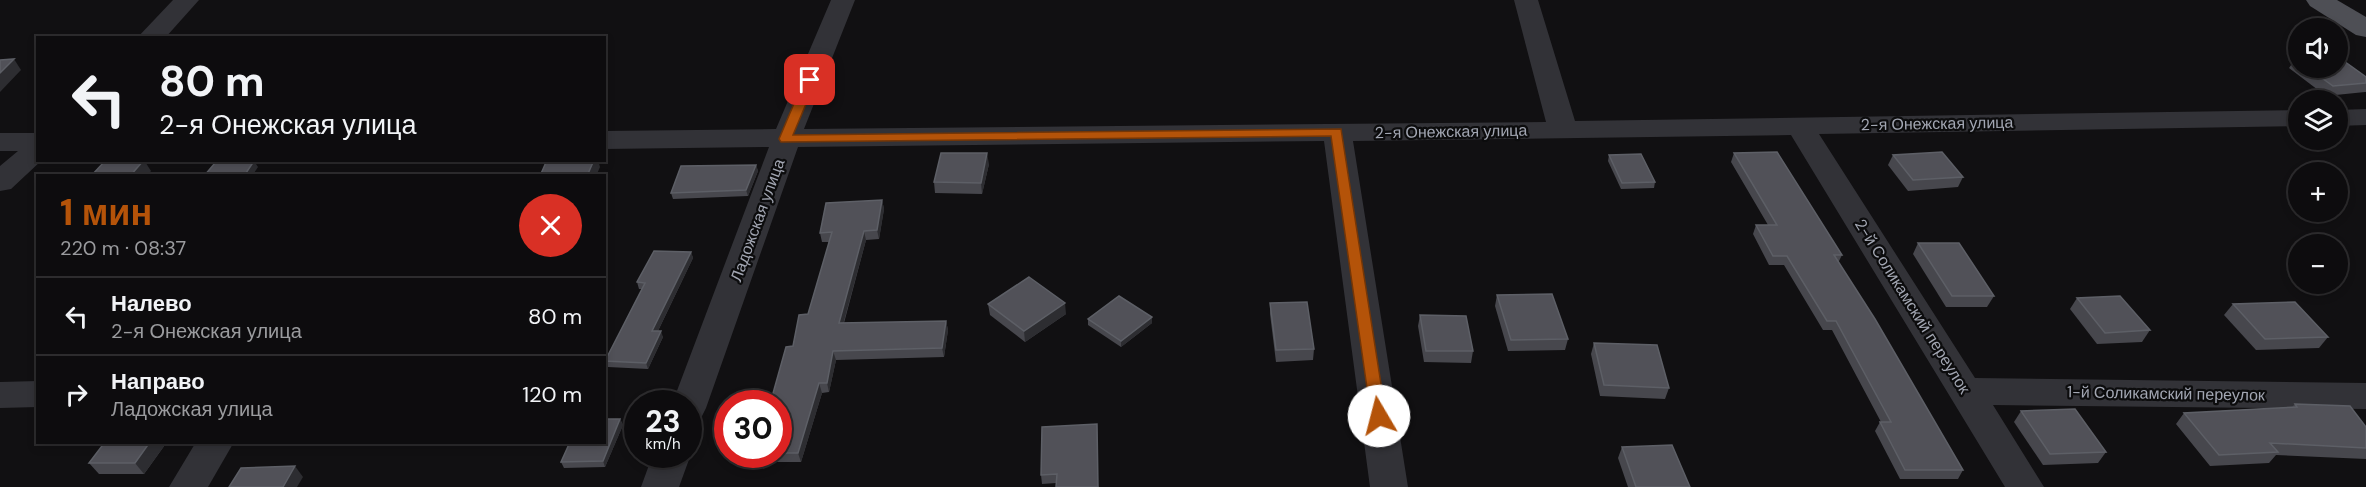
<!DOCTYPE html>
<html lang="ru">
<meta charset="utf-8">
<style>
body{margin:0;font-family:"DM Sans",sans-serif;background:#161517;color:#f1f3f6;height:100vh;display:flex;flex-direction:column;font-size:22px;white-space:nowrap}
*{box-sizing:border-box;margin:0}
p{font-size:20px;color:#9a9b9e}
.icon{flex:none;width:33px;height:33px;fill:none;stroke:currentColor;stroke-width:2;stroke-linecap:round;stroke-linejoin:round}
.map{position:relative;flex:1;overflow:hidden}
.side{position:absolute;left:36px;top:174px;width:570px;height:270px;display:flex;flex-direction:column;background:#0d0c0e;border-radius:0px;box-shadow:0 3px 9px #0003,0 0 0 2px #2d2c2e}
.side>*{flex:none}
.hud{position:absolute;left:36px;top:36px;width:570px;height:126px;border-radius:0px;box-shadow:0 3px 9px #0003,0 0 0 2px #2d2c2e;background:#0d0c0e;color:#f1f3f6;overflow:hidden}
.tools{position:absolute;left:2288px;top:18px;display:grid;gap:12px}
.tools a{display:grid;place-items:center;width:60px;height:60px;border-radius:50%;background:#0d0c0e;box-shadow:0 3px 9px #0003,0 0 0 2px #2d2c2e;font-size:30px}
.speed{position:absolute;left:624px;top:390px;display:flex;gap:12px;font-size:30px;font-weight:700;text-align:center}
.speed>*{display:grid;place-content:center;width:78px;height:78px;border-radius:50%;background:#0d0c0e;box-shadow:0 3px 9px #0003,0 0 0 2px #2d2c2e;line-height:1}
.speed small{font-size:15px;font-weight:400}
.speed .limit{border:9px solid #d22;background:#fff;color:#111}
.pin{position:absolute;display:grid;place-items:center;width:51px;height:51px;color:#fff;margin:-26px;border-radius:12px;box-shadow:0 3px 9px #0006}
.me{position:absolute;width:66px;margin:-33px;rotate:352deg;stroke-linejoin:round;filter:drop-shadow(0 0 4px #0008)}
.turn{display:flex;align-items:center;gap:21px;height:126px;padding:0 24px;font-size:27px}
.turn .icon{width:78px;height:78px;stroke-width:2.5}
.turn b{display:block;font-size:42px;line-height:51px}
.round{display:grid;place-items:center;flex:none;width:63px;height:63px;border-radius:32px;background:#161517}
.headline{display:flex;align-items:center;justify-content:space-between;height:102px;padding:0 24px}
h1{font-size:36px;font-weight:800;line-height:45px;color:#b45309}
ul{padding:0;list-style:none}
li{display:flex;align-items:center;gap:18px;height:78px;padding:0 24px;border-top:2px solid #2d2c2e}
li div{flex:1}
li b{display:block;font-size:22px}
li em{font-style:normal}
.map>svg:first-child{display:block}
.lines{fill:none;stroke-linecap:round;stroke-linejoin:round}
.minor{fill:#323237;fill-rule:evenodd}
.primary{fill:#4e4f55;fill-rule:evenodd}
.wall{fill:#47474d}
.shaded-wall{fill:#2d2d31}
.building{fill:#515158;stroke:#5d5f66;stroke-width:1.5}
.route{fill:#b45309;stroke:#753606;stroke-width:1.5}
.labels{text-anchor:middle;stroke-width:4.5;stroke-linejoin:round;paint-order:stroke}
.street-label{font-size:16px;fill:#a2a6b2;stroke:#0c0c0d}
</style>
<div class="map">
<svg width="2366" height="487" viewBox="0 0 2366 487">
<rect width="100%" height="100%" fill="#111012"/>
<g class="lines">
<g class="minor">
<polygon points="173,0 199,0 165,38 137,38"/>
<polygon points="831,0 855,0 804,129 1546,122 1514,0 1538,0 1575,121 2298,110 2298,126 1819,134 1975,378 2366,383 2366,409 1993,405 2044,487 2005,487 1791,135 1353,141 1408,487 1370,487 1324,141 798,147 706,408 701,418 688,422 688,404 672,404 769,147 604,149 604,131 776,129"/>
<polygon points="2366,109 2366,125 2337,126 2337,110"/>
<polygon points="0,133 38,133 38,160 42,160 11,189 0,191 0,166 18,151 0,151"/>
<polygon points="38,381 38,407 0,408 0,382"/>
<polygon points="196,442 234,442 208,487 169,487"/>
<polygon points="688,450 691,454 679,487 641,487 653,454 688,454"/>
</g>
<polygon class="primary" points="2306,0 2337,0 2366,17 2366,37 2356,35 2310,6"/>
</g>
<g class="wall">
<polygon points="2296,58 2298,58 2298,68 2337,68 2366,77 2366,92 2365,92 2326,96 2289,68"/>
<polygon points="1734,153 1842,255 1838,263 1963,470 1958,479 1900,479 1875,431 1880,422 1881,422 1832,330 1823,330 1784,265 1769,265 1753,234 1756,225 1768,225 1731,162"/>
<polygon points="1609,155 1655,182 1654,188 1621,189 1608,161"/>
<polygon points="1893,155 1963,177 1958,187 1908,191 1888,165"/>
<polygon points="989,164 982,194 935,193 934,182"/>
<polygon points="756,165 758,171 748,196 673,199 671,193"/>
<polygon points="882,200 884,209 879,239 866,240 844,323 946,321 948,330 944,357 836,360 829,392 822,393 801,462 760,462 757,454 778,454 778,404 793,346 808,314 829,242 822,242 820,233"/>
<polygon points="1918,243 1994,296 1987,307 1946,307 1913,254"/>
<polygon points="691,252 693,258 658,331 663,337 648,369 608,367 605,361 642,289 639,289 637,282"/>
<polygon points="1497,295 1568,339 1565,350 1508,351 1495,306"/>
<polygon points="2077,298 2150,330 2142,342 2097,344 2070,309"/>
<polygon points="1270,303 1314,349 1313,360 1276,362 1270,314"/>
<polygon points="988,304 1066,314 1025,342 990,315"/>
<polygon points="2233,304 2328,337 2319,348 2256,350 2224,315"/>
<polygon points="1420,315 1473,351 1471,363 1424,362 1418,326"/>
<polygon points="1152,317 1152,323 1121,347 1088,325 1088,319"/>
<polygon points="1594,343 1669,388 1665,399 1600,396 1591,354"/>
<polygon points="2295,404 2366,427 2366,459 2276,455 2269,463 2210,466 2176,424 2184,413 2292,407"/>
<polygon points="2021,411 2106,452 2098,463 2043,465 2014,422"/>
<polygon points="620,419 623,425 605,467 564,468 561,462"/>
<polygon points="1042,427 1099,487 1056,483 1042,484 1041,475"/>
<polygon points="105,442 167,442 144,474 99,474 89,463"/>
<polygon points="1622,447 1690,487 1628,487 1618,458"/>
</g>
<g class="shaded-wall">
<polygon points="14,59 21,70 0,92 0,73"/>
<polygon points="987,153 989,164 982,194 981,183"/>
<polygon points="144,160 151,171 147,176 130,176"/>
<polygon points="594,160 598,160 600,167 596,176 587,176"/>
<polygon points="254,161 258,167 252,176 244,176"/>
<polygon points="756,165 758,171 748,196 746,190"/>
<polygon points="882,200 884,209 879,239 877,230"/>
<polygon points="864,231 866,240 841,332 839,323"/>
<polygon points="691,252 693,258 655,337 652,331"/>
<polygon points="1065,303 1066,314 1025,342 1024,331"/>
<polygon points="1152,317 1152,323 1121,347 1121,341"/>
<polygon points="946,321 948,330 944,357 942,348"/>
<polygon points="661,331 663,337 648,369 646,363"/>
<polygon points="833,351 836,360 829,392 827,383"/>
<polygon points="819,383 822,393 801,462 798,453"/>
<polygon points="620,419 623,425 605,467 603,461"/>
<polygon points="150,442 167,442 144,474 135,463"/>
<polygon points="295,466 303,477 297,487 283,487"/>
</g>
<g class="building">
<polygon points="14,59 0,73 0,60"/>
<polygon points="2337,59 2341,59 2366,77 2366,83 2333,86 2308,68 2337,68"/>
<polygon points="1777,152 1842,255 1834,255 1875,319 1963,470 1905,470 1880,422 1891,422 1836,321 1827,321 1787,256 1773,256 1756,225 1777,225 1734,153"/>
<polygon points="1942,152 1963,177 1913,180 1893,155"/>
<polygon points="941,153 987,153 981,183 934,182"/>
<polygon points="1641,154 1655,182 1622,183 1609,155"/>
<polygon points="144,160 130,176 91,176 105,161"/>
<polygon points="547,160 594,160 587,176 540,176"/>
<polygon points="254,161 244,176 204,176 215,163"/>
<polygon points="756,165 746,190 671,193 681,166"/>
<polygon points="882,200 877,230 864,231 839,323 946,321 942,348 833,351 827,383 819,383 798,453 778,453 778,404 770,404 786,347 793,346 799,315 808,314 832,232 820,233 826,203"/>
<polygon points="1918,243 1959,243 1994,296 1952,296"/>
<polygon points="654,251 691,252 652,331 661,331 646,363 605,361 645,283 637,282"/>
<polygon points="1029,277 1065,303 1024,331 988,304"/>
<polygon points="1552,294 1568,339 1511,340 1497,295"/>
<polygon points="1119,296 1152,317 1121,341 1088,319"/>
<polygon points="2120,296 2150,330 2105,333 2077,298"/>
<polygon points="1307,302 1314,349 1276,350 1270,303"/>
<polygon points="2295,302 2328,337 2265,339 2233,304"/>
<polygon points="1420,315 1466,316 1473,351 1426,351"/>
<polygon points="1594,343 1657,345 1669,388 1604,385"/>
<polygon points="2295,404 2350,406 2366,427 2366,448 2270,443 2278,452 2219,455 2184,413 2297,407"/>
<polygon points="2075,409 2106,452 2050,454 2021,411"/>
<polygon points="604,419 620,419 603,461 561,462 570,442 604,442"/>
<polygon points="1097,424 1098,487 1056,487 1057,474 1041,475 1042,427"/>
<polygon points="105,442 150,442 135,463 89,463"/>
<polygon points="1672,445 1690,487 1636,487 1622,447"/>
<polygon points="295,466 283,487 229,487 241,468"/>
</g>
<polygon class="route" points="810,76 816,80 793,135 1341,129 1386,416 1384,420 1373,420 1371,416 1331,136 781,142 779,139 804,80"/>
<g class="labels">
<g class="street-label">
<text transform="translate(1937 123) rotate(-1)" y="6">2-я Онежская улица</text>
<text transform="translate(1451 131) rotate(-1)" y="6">2-я Онежская улица</text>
<text transform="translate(757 220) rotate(-70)" y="6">Ладожская улица</text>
<text transform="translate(1913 306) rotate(58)" y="6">2-й Соликамский переулок</text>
<text transform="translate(2166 393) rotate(1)" y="6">1-й Соликамский переулок</text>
</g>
</g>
</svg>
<div class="tools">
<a><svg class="icon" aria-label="sound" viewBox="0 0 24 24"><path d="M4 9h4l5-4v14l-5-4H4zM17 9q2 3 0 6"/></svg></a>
<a><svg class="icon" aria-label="layers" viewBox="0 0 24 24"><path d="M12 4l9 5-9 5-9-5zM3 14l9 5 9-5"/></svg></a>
<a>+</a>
<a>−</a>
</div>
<div class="speed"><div>23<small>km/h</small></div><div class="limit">30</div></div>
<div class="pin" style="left:810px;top:80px;background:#d93025"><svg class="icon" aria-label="arrive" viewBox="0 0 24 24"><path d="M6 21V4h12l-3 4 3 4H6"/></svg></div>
<svg class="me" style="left:1379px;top:416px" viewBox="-20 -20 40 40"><circle r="19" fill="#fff"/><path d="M0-13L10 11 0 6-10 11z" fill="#b45309"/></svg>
<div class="hud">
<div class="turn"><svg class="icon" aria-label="left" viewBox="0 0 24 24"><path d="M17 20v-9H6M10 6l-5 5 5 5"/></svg><div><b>80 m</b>2-я Онежская улица</div></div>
</div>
<section class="side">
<div class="headline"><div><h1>1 мин</h1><p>220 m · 08:37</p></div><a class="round" style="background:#d93025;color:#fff"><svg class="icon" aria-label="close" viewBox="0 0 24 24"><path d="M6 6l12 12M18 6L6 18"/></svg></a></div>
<ul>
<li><svg class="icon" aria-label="left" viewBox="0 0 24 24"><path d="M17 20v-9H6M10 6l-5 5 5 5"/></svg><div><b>Налево</b><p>2-я Онежская улица</p></div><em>80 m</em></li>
<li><svg class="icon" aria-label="right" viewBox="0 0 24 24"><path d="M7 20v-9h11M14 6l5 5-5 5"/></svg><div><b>Направо</b><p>Ладожская улица</p></div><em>120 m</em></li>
</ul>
</section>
</div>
